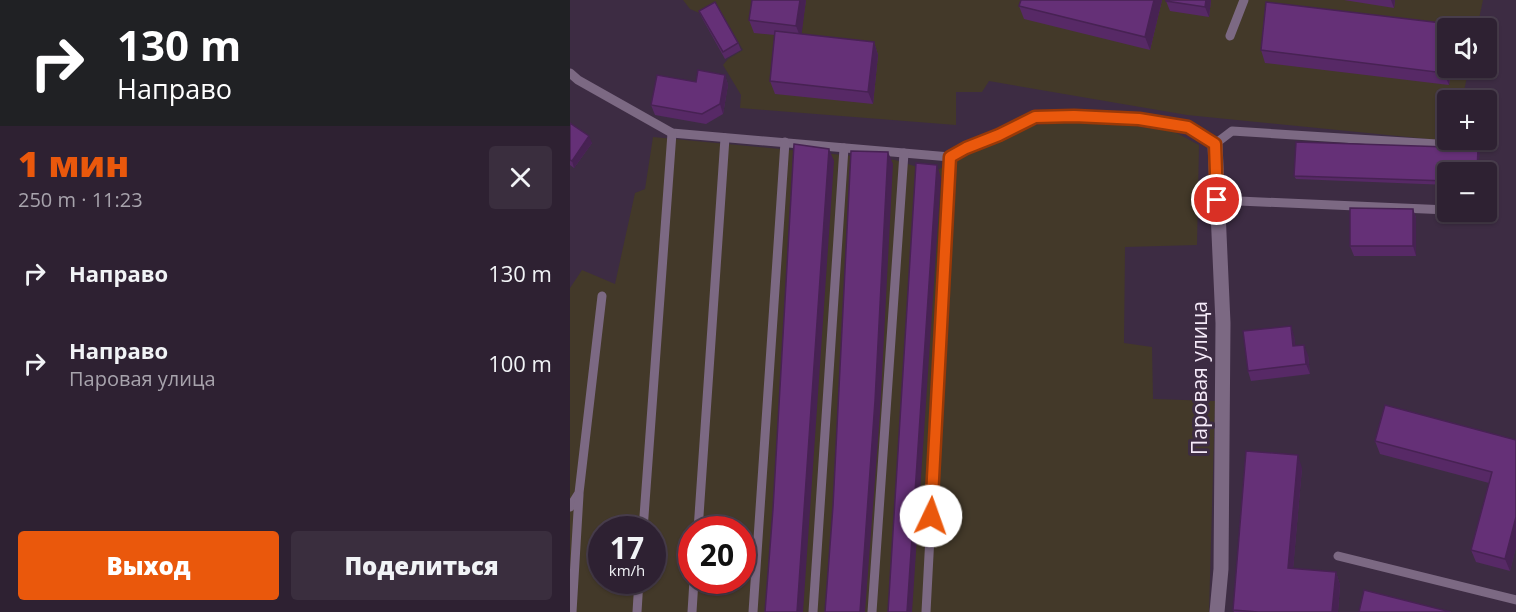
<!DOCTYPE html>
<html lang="ru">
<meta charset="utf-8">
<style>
body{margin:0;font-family:"Open Sans",sans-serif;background:#3a2e3e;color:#f1f3f6;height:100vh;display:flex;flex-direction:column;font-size:22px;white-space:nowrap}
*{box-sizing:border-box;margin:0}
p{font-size:20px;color:#a7a3ac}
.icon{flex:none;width:33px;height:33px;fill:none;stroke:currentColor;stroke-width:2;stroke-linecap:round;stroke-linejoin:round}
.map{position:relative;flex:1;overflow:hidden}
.details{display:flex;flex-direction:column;background:#2e2132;width:570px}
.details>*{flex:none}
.banner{background:#202124;color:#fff;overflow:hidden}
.tools{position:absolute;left:867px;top:18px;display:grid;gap:12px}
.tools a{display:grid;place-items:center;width:60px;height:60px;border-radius:6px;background:#2e2132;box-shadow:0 2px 4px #0004,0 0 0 2px #493e4d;font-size:30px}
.speed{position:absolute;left:18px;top:516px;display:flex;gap:12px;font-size:30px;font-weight:700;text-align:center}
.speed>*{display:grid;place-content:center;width:78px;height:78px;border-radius:50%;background:#2e2132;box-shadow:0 2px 4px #0004,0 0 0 2px #493e4d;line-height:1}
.speed small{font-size:15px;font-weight:400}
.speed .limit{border:9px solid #d22;background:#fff;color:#111}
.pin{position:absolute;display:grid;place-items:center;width:51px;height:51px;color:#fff;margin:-26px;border:3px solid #fff;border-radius:50%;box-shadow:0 2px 6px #0007}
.me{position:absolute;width:66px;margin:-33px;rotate:3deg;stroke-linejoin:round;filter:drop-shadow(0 0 4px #0008)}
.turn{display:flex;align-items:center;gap:21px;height:126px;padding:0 18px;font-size:27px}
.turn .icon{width:78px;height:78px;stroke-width:2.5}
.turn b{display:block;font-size:42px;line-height:51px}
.round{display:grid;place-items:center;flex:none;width:63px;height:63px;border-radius:6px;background:#3a2e3e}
.head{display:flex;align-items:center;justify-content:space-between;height:102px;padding:0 18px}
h1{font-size:36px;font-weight:800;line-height:45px;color:#ea580c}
.cta{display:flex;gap:12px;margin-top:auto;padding:12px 18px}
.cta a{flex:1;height:69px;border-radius:6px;background:#ea580c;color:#fff;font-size:24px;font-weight:800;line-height:69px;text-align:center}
.cta a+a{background:#3a2e3e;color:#f1f3f6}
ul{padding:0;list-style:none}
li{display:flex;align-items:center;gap:18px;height:90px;padding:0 18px}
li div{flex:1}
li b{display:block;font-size:22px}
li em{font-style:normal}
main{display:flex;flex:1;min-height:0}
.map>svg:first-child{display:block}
.industrial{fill:#433929;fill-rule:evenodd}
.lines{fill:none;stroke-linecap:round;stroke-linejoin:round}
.service{stroke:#7c6983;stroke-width:9}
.minor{stroke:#7c6983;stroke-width:15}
.wall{fill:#572966}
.shaded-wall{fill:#472253}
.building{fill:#653077;stroke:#472253;stroke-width:1.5}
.route-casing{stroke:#983908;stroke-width:15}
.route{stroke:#ea580c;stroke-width:10}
.labels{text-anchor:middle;stroke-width:6;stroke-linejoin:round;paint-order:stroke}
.street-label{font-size:21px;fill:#f4e9f8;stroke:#3d2c43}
</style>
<main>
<section class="details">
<div class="banner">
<div class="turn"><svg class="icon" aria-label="right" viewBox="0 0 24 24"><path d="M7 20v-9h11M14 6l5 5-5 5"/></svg><div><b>130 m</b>Направо</div></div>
</div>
<div class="head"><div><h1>1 мин</h1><p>250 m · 11:23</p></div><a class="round"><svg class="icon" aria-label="close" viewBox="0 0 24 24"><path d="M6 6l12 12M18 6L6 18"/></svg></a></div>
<ul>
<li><svg class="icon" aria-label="right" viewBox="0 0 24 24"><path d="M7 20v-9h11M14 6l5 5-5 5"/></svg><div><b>Направо</b></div><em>130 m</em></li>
<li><svg class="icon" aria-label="right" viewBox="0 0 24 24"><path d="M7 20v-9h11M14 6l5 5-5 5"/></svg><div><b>Направо</b><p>Паровая улица</p></div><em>100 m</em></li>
</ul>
<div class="cta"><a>Выход</a><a>Поделиться</a></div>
</section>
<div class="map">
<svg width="946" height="612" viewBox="0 0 946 612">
<rect width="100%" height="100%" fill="#3d2c43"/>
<g class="industrial">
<polygon points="113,0 913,0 907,28 878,28 878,68 899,68 892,100 878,100 878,140 879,140 878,141 617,115 419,81 412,92 386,92 386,125 170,108 171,95 153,65 158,59 173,50 148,7 134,15 120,9"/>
<path d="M 519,119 L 605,132 L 629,145 L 627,245 L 555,247 L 554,343 L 582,347 L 583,399 L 645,401 L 639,612 L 0,612 L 0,288 L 12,270 L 45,284 L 65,193 L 75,189 L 83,137 L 325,160 L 363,172 L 459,126 ZM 32,530 L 82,530 L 82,580 L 32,580 ZM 122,530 L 172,530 L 172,580 L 122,580 Z"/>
</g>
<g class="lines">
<g class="service">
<polyline points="660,36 674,0"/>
<polyline points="0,73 8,80 102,133 380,157 396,148 429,135 465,117 504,116 569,119 618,127 645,144 662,131 883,145"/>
<polyline points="647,200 878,210"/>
<polyline points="0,507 9,493 32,296"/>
<polyline points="73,530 102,133"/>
<polyline points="128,530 155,138"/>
<polyline points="768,556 946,600"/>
<polyline points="2,612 9,495"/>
<polyline points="67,612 69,580"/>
<polyline points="122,612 124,580"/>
<polyline points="183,612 215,142"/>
<polyline points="243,612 274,148"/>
<polyline points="302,612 334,153"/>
<polyline points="356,612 380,157"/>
</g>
<polyline class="minor" points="645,144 653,323 651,569 647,612"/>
</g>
<g class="wall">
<polygon points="236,0 231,34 304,42 308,55 303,104 205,94 200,81 205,35 184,33 179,20"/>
<polygon points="451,0 592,0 580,50 454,19 449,6"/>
<polygon points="641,0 639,17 600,11 596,1"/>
<polygon points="774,0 825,0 824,8"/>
<polygon points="129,11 168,43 171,50 155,59 132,18"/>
<polygon points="691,50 881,68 879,85 695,63"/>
<polygon points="155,75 158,85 153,114 136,124 85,115 81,105"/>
<polygon points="0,123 22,143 4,168 0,165"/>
<polygon points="910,152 878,172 878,185 726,179 724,176"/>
<polygon points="843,209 846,218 846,256 784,256 780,246"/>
<polygon points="724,336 725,346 738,355 740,374 681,381 678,371"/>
<polygon points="946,440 946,547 940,571 906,562 901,550 919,483 810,454 805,441"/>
<polygon points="732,468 723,569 766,572 770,585 768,612 664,612 663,610"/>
</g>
<g class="shaded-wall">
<polygon points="230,0 236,0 231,39 226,26"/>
<polygon points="584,0 592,0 580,50 575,37"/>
<polygon points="636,0 641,0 639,17 635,7"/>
<polygon points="821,0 825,0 824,8"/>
<polygon points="304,42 308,55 303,104 298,92"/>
<polygon points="878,46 878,68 881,68 879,85 874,73"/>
<polygon points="155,75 158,85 153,114 150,104"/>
<polygon points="19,136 22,143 4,168 2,161"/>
<polygon points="908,148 910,152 908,172 907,172"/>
<polygon points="259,149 264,161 233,612 227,612"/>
<polygon points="318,152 323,164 310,413 295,612 290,612"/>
<polygon points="367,165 371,178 342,612 337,612"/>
<polygon points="843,209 846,218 846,256 843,246"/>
<polygon points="721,326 724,336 727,356 723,346"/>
<polygon points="734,345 738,355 740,374 736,364"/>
<polygon points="728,455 732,468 722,581 718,568"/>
<polygon points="946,517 946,547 940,571 935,559"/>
<polygon points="766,572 770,585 768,612 762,612"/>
</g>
<g class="building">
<polygon points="182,0 230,0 226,26 179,20"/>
<polygon points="451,0 584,0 575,37 449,6"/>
<polygon points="596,0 636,0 635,7 596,1"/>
<polygon points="145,2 168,43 153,52 129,11"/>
<polygon points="696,2 880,24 880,28 878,28 878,46 874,73 691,50"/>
<polygon points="205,31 304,42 298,92 200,81"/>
<polygon points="128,70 155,75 150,104 132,114 81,105 87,75 126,82"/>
<polygon points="0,123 19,136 2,161 0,160"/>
<polygon points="726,142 908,148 907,172 878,172 878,181 724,176"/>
<polygon points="224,144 259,149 227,612 195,612 203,509"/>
<polygon points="281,151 318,152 305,401 290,612 255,612 263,506"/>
<polygon points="346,163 367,165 337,612 318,612"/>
<polygon points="780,208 843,209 843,246 780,246"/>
<polygon points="721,326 723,346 734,345 736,364 678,371 673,331"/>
<polygon points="815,405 946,440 946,517 935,559 901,550 922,472 805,441"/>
<polygon points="676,451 728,455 718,568 766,572 762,612 688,612 663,610"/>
<polygon points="794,590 881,612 789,612"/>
</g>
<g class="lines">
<defs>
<polyline id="route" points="361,516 380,157 396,148 429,135 465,117 504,116 569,119 618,127 645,144 647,200"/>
</defs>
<use href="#route" class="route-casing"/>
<use href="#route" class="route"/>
</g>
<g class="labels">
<g class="street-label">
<text transform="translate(630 378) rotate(-90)" y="7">Паровая улица</text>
</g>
</g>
</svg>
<div class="tools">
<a><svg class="icon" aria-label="sound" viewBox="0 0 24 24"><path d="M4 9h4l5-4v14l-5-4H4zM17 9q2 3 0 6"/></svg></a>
<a>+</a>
<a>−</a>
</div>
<div class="speed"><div>17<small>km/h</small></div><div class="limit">20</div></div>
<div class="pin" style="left:647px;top:200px;background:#d93025"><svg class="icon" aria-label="arrive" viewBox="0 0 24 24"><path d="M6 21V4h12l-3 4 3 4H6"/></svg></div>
<svg class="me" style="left:361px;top:516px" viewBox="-20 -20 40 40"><circle r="19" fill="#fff"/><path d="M0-13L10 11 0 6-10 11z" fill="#ea580c"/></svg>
</div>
</main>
